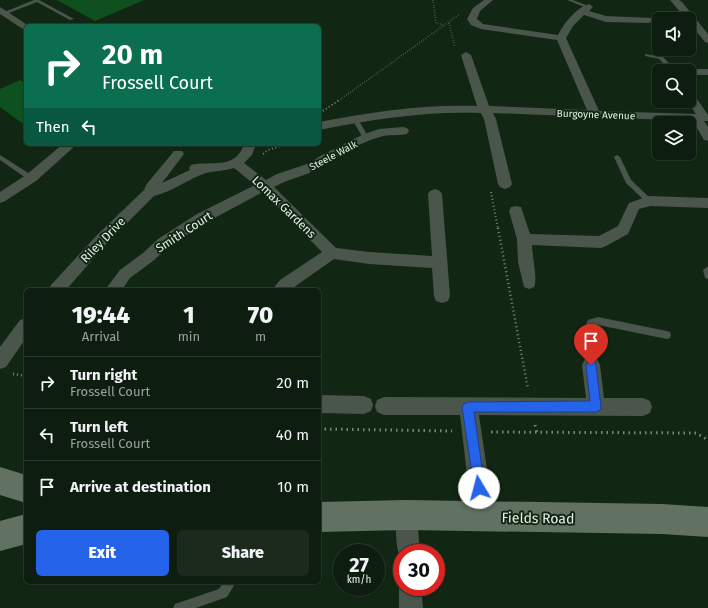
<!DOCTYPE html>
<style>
body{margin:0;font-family:"Fira Sans",sans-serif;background:#1b2a1d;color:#f1f3f6;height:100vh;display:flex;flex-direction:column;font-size:15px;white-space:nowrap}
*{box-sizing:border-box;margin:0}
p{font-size:13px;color:#9aa29e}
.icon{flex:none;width:22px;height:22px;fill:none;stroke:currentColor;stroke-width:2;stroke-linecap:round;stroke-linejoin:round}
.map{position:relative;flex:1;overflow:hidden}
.sheet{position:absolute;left:24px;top:288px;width:297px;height:296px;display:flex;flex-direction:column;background:#0d1d0f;border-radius:6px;box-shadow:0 1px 3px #0004,0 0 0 1px #2d3b2f}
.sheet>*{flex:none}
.banner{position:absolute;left:24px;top:24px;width:297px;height:122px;border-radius:6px;box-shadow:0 1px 3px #0004,0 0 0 1px #2d3b2f;background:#0b6e4f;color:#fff;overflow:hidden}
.buttons{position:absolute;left:652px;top:12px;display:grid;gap:8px}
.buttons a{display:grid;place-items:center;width:44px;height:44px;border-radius:6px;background:#0d1d0f;box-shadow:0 1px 3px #0004,0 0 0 1px #2d3b2f;font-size:20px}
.speed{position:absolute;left:333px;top:544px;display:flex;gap:8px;font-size:20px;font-weight:700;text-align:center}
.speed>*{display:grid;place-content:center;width:52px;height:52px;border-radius:50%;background:#0d1d0f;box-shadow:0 1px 3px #0004,0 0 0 1px #2d3b2f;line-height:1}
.speed small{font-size:10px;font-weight:400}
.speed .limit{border:6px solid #d22;background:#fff;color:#111}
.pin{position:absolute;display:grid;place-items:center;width:34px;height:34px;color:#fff;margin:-41px -17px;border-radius:50% 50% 50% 0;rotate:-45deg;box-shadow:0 0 4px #0007}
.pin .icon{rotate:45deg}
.me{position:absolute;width:44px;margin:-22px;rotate:352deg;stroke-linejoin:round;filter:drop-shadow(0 0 3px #0008)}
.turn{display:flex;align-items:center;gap:14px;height:84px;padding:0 12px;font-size:18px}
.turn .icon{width:52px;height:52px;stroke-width:2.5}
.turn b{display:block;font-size:28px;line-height:34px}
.then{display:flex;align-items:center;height:38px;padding:0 12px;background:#0003;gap:8px;font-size:15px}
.eta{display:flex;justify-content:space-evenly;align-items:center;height:68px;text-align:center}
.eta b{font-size:24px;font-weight:800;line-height:28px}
.primary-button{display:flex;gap:8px;margin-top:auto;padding:8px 12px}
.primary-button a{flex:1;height:46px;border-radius:6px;background:#2563eb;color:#fff;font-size:16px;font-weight:800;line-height:46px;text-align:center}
.primary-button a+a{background:#1b2a1d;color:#f1f3f6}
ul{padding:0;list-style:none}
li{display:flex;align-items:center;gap:12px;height:52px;padding:0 12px;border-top:1px solid #2d3b2f}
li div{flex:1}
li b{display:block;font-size:15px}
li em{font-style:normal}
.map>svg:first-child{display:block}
.building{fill:#0e511e}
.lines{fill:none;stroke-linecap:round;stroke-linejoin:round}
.path-far3{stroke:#788a7a;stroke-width:1.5;stroke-dasharray:0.5 2;stroke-linecap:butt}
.path-far2{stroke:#788a7a;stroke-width:2;stroke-dasharray:1 2.5;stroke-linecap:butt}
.path-far1{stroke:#788a7a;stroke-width:2.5;stroke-dasharray:1 3;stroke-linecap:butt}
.path{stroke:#788a7a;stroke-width:3;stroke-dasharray:1.5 4;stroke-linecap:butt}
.lane{fill:#4a554b;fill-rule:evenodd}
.street{fill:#4a554b;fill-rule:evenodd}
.secondary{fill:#617262;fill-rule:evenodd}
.route{fill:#2563eb;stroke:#184099}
.labels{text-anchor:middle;stroke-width:4;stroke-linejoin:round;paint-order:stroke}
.far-street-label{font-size:10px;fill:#e4f2e5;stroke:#112714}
.street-label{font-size:12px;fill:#e4f2e5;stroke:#112714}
.near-street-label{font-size:14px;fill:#e4f2e5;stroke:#112714}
</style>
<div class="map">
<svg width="708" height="608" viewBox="0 0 708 608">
<rect width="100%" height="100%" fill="#112714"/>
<g class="building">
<polygon points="57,0 144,0 95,21"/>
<polygon points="20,80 26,84 26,126 0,107 0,89"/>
</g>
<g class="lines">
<g class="path-far3">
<polyline points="433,0 436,23 445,25"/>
<polyline points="449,23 455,47"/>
<polyline points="338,101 460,14"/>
</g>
<g class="path-far2">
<polyline points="323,111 339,100"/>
<polyline points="263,154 268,150 287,144"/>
<polyline points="491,192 498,229"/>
</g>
<g class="path-far1">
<polyline points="498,228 528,389"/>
<polyline points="13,374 26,376"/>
</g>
<g class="path">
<polyline points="535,425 537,433"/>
<polyline points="319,429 452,431"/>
<polyline points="491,432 696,433 708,440"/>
</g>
<g class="lane">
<polygon points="34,0 39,0 74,19 70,20 37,2 6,14 2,13"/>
<polygon points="567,0 573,0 591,7 587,8"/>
<polygon points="645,54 663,57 677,71 671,71 659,59 645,56"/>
<polygon points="355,117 358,119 369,138 368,139 364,139 363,138 352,119"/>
<polygon points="0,155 33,176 33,180 29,180 0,160"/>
<polygon points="617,155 620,157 631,180 651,199 651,203 647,203 626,183 614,157"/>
<polygon points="707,267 708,267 708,279 705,278 703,270"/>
<polygon points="598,317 667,331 670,332 671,335 670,338 667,339 598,325 594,326 591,330 595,365 594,368 591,369 588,368 587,365 583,330 588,320"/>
<polygon points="223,582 236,582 227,597 196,608 173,608 175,604 219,589"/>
</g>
<g class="street">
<path d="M 484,0 L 493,0 L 480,11 L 477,19 L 483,24 L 558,35 C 564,23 576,8 589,4 L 593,7 L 589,11 L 606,16 L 652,18 L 654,20 L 649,23 L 606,22 L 584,15 L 573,26 L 566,38 L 599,111 L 694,114 L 696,114 L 687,101 L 689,101 L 689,92 L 693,93 L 708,115 L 708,121 L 704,121 L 708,127 L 708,141 L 704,140 L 693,121 L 493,113 L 496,119 L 512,184 L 510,187 L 505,189 L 500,187 L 498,184 L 484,119 L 481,113 C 426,111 373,119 319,130 L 319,122 C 371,112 424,104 477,106 L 461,55 L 466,52 L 471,55 L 489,106 L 587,110 L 557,40 L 481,29 L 471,25 L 467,19 L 473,8 Z"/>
<polygon points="670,0 679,0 682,2 708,34 708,43 705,42 689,22 689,19 686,19"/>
<polygon points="0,7 29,26 26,26 26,31 0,14"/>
<polygon points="689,69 708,69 708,75 689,75 689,71 685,71"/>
<path d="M 403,127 L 407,128 L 409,131 L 407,134 C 398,136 388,134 380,137 C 358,143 338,157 319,168 C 306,176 288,179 274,187 L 336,248 L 369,252 L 432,256 L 428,194 L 430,191 L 435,189 L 440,191 L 442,194 L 450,296 L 448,301 L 442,303 L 436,301 L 434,296 L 432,268 L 369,264 L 334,259 L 290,290 L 272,290 L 280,280 L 322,252 L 263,192 L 207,222 L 168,247 L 153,261 L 130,278 L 122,290 L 105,290 L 120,270 L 143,253 L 158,239 L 197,214 L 255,185 L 234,168 C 225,171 215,171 206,173 C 188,179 172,192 154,196 L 107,243 L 66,290 L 49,290 L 51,285 L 97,235 L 144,190 L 146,185 L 174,151 L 182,151 L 184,154 L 162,183 L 190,170 L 189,168 L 191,165 C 210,160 235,171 244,144 L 256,144 L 252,155 L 244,163 L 266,180 L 277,174 L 310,163 L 320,156 L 362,135 L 379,129 Z"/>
<polygon points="63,144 77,144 36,181 5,201 0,203 0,192 26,175"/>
<path d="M 649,196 L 708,198 L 708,208 L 650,206 L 639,209 L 628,234 L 606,246 L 601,248 L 532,245 C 532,255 538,281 534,287 L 529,289 L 524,287 L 518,262 L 517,239 L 509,211 L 511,207 L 516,206 L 521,207 L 530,234 L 599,236 L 618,226 L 629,203 Z"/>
<polygon points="26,318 26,338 6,367 0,369 0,347 20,320"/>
<polygon points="591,357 597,359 600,365 604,398 643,398 650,401 652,407 650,413 643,416 479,415 494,517 491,525 483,528 475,525 472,517 460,415 384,415 377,412 375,406 377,400 384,397 586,398 582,365 585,359"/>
<polygon points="319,395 364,396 371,399 373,405 371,411 364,414 319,413"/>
<path d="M 406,504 L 413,508 L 417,515 L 420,553 L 402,553 L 402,561 C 395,551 394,519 399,508 Z"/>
<polygon points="402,579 402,587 421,587 423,608 399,608 399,587"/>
</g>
<g class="secondary">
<polygon points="0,467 26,475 26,503 0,495"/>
<polygon points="406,500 662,504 708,507 708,537 662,534 406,530 319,532 319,502"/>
<polygon points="26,514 26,544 0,551 0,521"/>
</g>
</g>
<polygon class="route" points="591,361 595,362 596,365 601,407 600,410 596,412 474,412 485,488 484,493 479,494 475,493 462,407 464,404 468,402 590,401 586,365 588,362"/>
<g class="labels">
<g class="far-street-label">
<text transform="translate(596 114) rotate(2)" y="4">Burgoyne Avenue</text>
<text transform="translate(333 155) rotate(-28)" y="4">Steele Walk</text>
</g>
<g class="street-label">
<text transform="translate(284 207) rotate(44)" y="4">Lomax Gardens</text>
<text transform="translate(184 232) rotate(-33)" y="4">Smith Court</text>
<text transform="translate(103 240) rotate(-46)" y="4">Riley Drive</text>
</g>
<g class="near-street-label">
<text transform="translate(538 518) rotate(1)" y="5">Fields Road</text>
</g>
</g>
</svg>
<div class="buttons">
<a><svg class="icon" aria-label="sound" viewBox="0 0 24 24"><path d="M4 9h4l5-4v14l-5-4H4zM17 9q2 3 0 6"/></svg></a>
<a><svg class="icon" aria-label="search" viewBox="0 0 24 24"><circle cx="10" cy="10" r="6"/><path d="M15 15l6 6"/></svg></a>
<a><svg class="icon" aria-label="layers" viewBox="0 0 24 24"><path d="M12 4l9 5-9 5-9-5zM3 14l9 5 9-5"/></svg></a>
</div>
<div class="speed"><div>27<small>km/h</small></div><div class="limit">30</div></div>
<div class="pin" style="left:591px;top:365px;background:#d93025"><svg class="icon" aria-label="arrive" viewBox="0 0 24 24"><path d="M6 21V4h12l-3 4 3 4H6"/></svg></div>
<svg class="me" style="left:479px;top:488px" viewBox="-20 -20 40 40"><circle r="19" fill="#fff"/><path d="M0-13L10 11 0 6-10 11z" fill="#2563eb"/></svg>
<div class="banner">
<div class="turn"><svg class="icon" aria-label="right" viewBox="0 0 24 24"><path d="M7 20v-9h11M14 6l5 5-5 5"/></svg><div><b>20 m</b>Frossell Court</div></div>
<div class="then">Then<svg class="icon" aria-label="left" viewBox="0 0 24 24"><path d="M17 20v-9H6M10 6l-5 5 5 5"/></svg></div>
</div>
<section class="sheet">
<div class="eta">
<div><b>19:44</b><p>Arrival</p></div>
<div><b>1</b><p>min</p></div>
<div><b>70</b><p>m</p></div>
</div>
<ul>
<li><svg class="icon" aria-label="right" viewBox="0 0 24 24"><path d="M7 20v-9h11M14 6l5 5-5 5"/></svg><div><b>Turn right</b><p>Frossell Court</p></div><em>20 m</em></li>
<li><svg class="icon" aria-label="left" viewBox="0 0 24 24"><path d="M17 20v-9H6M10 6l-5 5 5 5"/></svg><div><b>Turn left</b><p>Frossell Court</p></div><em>40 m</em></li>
<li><svg class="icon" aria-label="arrive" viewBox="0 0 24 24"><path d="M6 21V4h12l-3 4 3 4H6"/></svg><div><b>Arrive at destination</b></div><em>10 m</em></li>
</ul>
<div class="primary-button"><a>Exit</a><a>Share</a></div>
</section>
</div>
